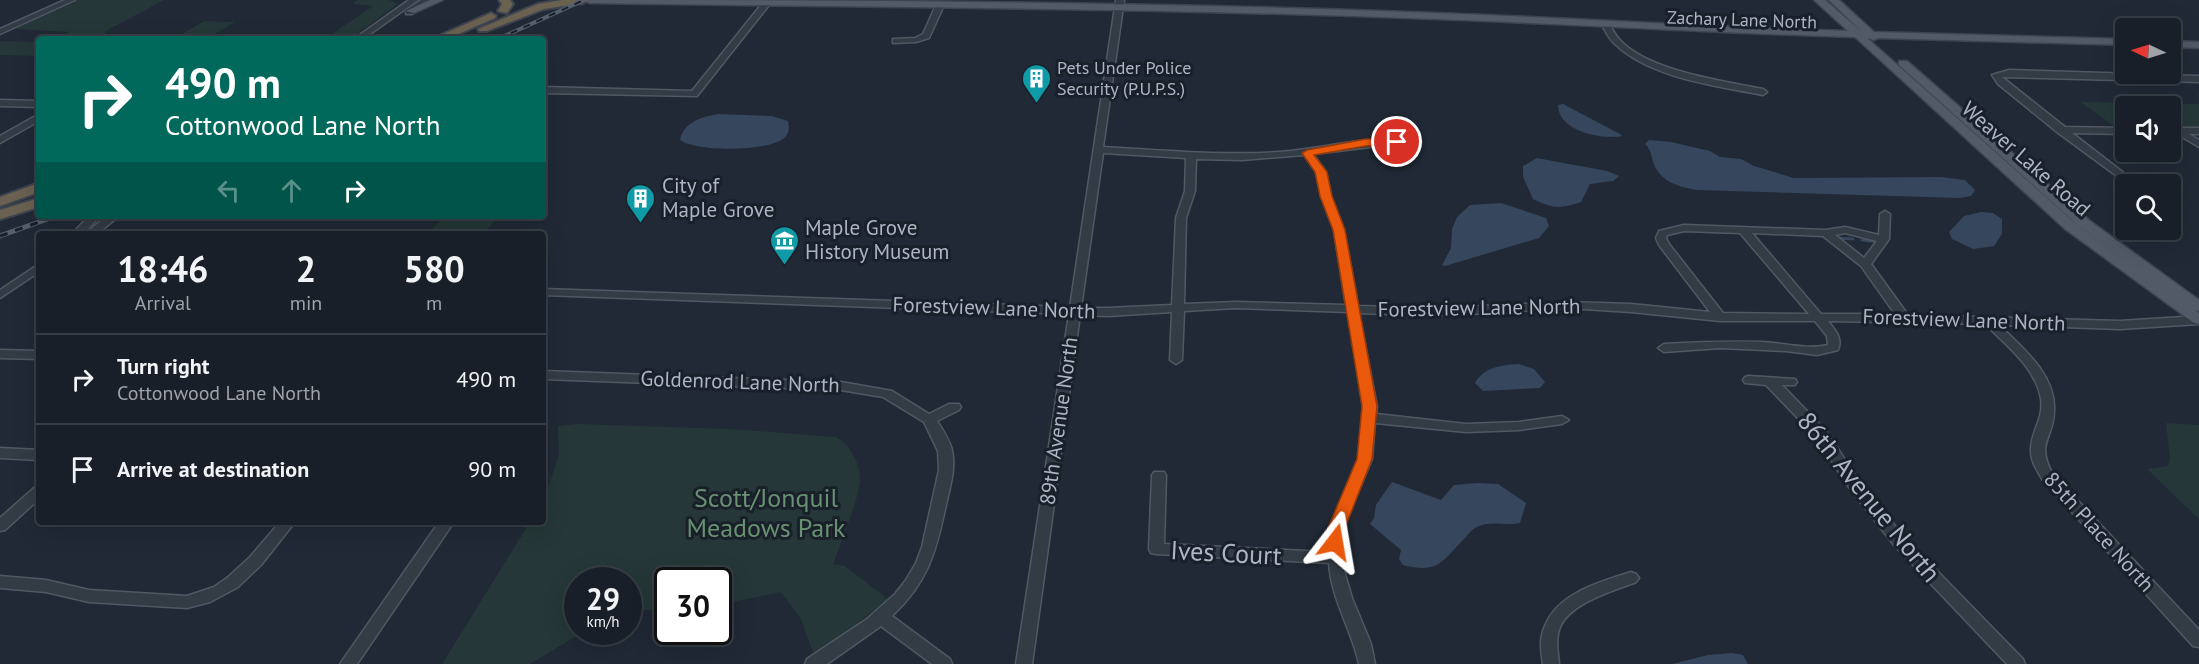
<!DOCTYPE html>
<style>
body{margin:0;font-family:"PT Sans",sans-serif;background:#252c34;color:#f1f3f6;height:100vh;display:flex;flex-direction:column;font-size:22px;white-space:nowrap}
*{box-sizing:border-box;margin:0}
p{font-size:20px;color:#9fa2a8}
.icon{flex:none;width:33px;height:33px;fill:none;stroke:currentColor;stroke-width:2;stroke-linecap:round;stroke-linejoin:round}
.map{position:relative;flex:1;overflow:hidden}
.sheet{position:absolute;left:36px;top:231px;width:510px;height:294px;display:flex;flex-direction:column;background:#181f28;border-radius:6px;box-shadow:0 6px 24px #0002,0 0 0 2px #363d45}
.sheet>*{flex:none}
.hud{position:absolute;left:36px;top:36px;width:510px;height:183px;border-radius:6px;box-shadow:0 6px 24px #0002,0 0 0 2px #363d45;background:#00695c;color:#fff;overflow:hidden}
.needle{width:39px;rotate:274deg}
.tools{position:absolute;left:2115px;top:18px;display:grid;gap:12px}
.tools a{display:grid;place-items:center;width:66px;height:66px;border-radius:6px;background:#181f28;box-shadow:0 6px 24px #0002,0 0 0 2px #363d45;font-size:30px}
.speed{position:absolute;left:564px;top:567px;display:flex;gap:12px;font-size:30px;font-weight:700;text-align:center}
.speed>*{display:grid;place-content:center;width:78px;height:78px;border-radius:50%;background:#181f28;box-shadow:0 6px 24px #0002,0 0 0 2px #363d45;line-height:1}
.speed small{font-size:15px;font-weight:400}
.speed .limit{border:3px solid #111;border-radius:9px;background:#fff;color:#111}
.pin{position:absolute;display:grid;place-items:center;width:51px;height:51px;color:#fff;margin:-26px;border:3px solid #fff;border-radius:50%;box-shadow:0 2px 6px #0007}
.me{position:absolute;width:66px;margin:-33px;rotate:14deg;stroke-linejoin:round;filter:drop-shadow(0 0 4px #0008)}
.turn{display:flex;align-items:center;gap:21px;height:126px;padding:0 30px;font-size:27px}
.turn .icon{width:78px;height:78px;stroke-width:2.5}
.turn b{display:block;font-size:42px;line-height:51px}
.lanes{display:flex;align-items:center;height:57px;padding:0 30px;background:#0003;justify-content:center;gap:30px;direction:ltr}
.lanes .off{opacity:.35}
.eta{display:flex;justify-content:space-evenly;align-items:center;height:102px;text-align:center}
.eta b{font-size:36px;font-weight:700;line-height:42px}
ul{padding:0;list-style:none}
li{display:flex;align-items:center;gap:18px;height:90px;padding:0 30px;border-top:2px solid #363d45}
li div{flex:1}
li b{display:block;font-size:22px}
li em{font-style:normal}
.map>svg:first-child{display:block}
.green{fill:#253738}
.water{fill:#36465d}
.lines{fill:none;stroke-linecap:round;stroke-linejoin:round}
.stream{stroke:#36465d;stroke-width:3}
.minor-casing{stroke:#515863;stroke-width:3}
.major-casing{stroke:#3d444f;stroke-width:3}
.highway-casing{stroke:#3e4550;stroke-width:4}
.minor{fill:#333b45;fill-rule:evenodd}
.major{fill:#515a66;fill-rule:evenodd}
.highway{fill:#6b6151;fill-rule:evenodd}
.rail-far1-casing{stroke:#555f6c;stroke-width:4}
.rail-casing{stroke:#555f6c;stroke-width:5}
.rail-far1{stroke:#19202a;stroke-width:2;stroke-dasharray:7;stroke-linecap:butt}
.rail{stroke:#19202a;stroke-width:3;stroke-dasharray:8;stroke-linecap:butt}
.route{fill:#ea580c;stroke:#983908;stroke-width:1.5}
.labels{text-anchor:middle;stroke-width:6;stroke-linejoin:round;paint-order:stroke}
.far-street-label{font-size:18px;fill:#adb5c2;stroke:#19202a}
.far-poi-label{font-size:18px;fill:#adb5c2;stroke:#19202a;text-anchor:start}
.street-label{font-size:21px;fill:#adb5c2;stroke:#19202a}
.poi-label{font-size:21px;fill:#adb5c2;stroke:#19202a;text-anchor:start}
.near-street-label{font-size:26px;fill:#adb5c2;stroke:#19202a}
.near-park-label{font-size:26px;fill:#679171;stroke:#19202a}
</style>
<div class="map">
<svg width="2199" height="664" viewBox="0 0 2199 664">
<rect width="100%" height="100%" fill="#202935"/>
<g class="green">
<polygon points="78,0 164,0 104,32 109,36 175,38 204,21 235,22 206,39 56,39 69,32 15,29"/>
<polygon points="357,0 389,0 398,4 351,38 326,38 373,6 353,4"/>
<polygon points="0,41 39,42 39,56 0,55"/>
<polygon points="2081,102 2199,104 2199,128 2171,128 2170,106 2126,106 2125,128 2116,128"/>
<polygon points="446,216 499,216 483,234 426,234"/>
<polygon points="2166,423 2199,425 2199,519 2147,469 2168,466 2170,459"/>
<path d="M 578,424 L 731,429 L 836,437 C 850,444 860,463 860,479 C 861,494 839,548 833,564 L 845,566 L 889,600 L 814,655 L 801,619 L 781,592 L 719,605 L 718,580 L 668,580 L 667,610 L 629,610 L 628,580 L 578,580 L 578,632 L 583,632 L 530,664 L 442,664 L 530,522 L 543,522 L 543,502 L 559,455 L 558,426 Z"/>
</g>
<g class="water">
<path d="M 1563,104 L 1620,134 L 1622,136 C 1601,140 1558,131 1558,105 Z"/>
<path d="M 718,114 L 772,116 L 788,121 C 789,128 790,133 784,138 C 769,152 696,152 680,140 C 684,122 701,117 718,114 Z"/>
<path d="M 1649,140 L 1671,142 L 1710,151 L 1720,157 L 1741,159 L 1754,166 L 1794,178 L 1941,177 L 1965,180 L 1975,190 L 1971,196 L 1960,198 L 1697,190 C 1679,187 1660,182 1653,162 C 1651,154 1651,150 1645,144 Z"/>
<path d="M 1537,158 L 1607,171 L 1619,176 L 1613,181 L 1590,184 L 1581,202 C 1559,209 1554,209 1533,199 L 1523,177 L 1523,166 Z"/>
<polygon points="1501,203 1546,218 1549,226 1539,238 1445,266 1442,265 1451,248 1452,229 1457,217 1470,205"/>
<polygon points="1981,212 1993,213 2002,219 2002,234 1994,246 1973,249 1952,239 1949,232 1964,216"/>
<path d="M 1519,364 L 1534,369 L 1545,382 L 1540,388 L 1483,391 L 1475,383 C 1484,367 1501,365 1519,364 Z"/>
<path d="M 1392,482 L 1441,500 L 1454,485 L 1477,483 L 1498,484 L 1526,503 L 1520,523 C 1506,526 1488,520 1475,528 C 1471,530 1468,535 1465,538 C 1441,562 1439,574 1403,565 L 1399,559 L 1401,550 L 1370,524 L 1374,518 L 1376,505 Z"/>
<polygon points="1732,653 1743,655 1748,664 1672,664 1708,655"/>
</g>
<g class="lines">
<g class="stream">
<polyline points="1835,238 1853,239"/>
<polyline points="1862,240 1879,242"/>
</g>
<defs>
<g id="minor">
<polygon points="65,0 75,0 0,34 0,29"/>
<polygon points="409,0 418,0 363,39 354,39"/>
<polygon points="421,0 430,0 412,14 406,14 406,10"/>
<polygon points="765,0 773,0 697,96 543,93 543,87 692,91"/>
<path d="M 1116,0 L 1124,0 L 1103,147 C 1162,150 1220,156 1279,152 C 1321,149 1381,133 1421,140 L 1421,144 L 1418,145 L 1379,146 L 1313,154 L 1326,172 L 1331,196 L 1344,230 L 1358,306 L 1437,308 L 1568,302 L 1631,304 L 1710,312 L 1659,245 L 1656,238 L 1659,231 L 1684,225 L 1826,230 L 1845,227 L 1879,235 L 1880,214 L 1885,211 L 1890,214 L 1889,239 L 1871,264 L 1908,315 L 2120,321 L 2199,316 L 2199,324 L 2120,329 L 1999,325 C 2023,348 2057,376 2054,412 C 2053,440 2036,442 2052,473 L 2199,630 L 2199,647 L 2193,646 L 2042,479 C 2037,470 2030,460 2031,449 C 2031,431 2044,419 2041,399 C 2036,368 2006,345 1985,324 L 1828,321 C 1835,330 1843,338 1838,350 L 1817,355 L 1786,351 L 1720,348 L 1664,352 L 1658,348 L 1664,344 C 1697,342 1729,341 1763,342 C 1784,343 1807,350 1828,345 L 1827,336 L 1815,321 L 1720,321 L 1631,312 L 1568,308 L 1437,316 L 1359,313 L 1377,407 L 1376,414 L 1466,424 L 1519,422 L 1562,416 L 1569,420 L 1562,424 L 1519,430 L 1466,432 L 1375,423 L 1372,459 L 1343,528 L 1342,542 L 1345,574 L 1352,598 L 1371,644 L 1375,664 L 1359,664 C 1352,630 1331,599 1329,563 L 1156,554 L 1151,553 L 1149,549 L 1152,475 L 1154,472 L 1164,472 L 1166,475 L 1164,544 L 1328,552 L 1329,528 L 1358,459 L 1363,407 L 1348,312 L 1236,308 L 1184,311 L 1182,360 L 1176,364 L 1170,360 L 1172,312 L 1108,316 L 1080,315 L 1032,664 L 1016,664 L 1069,314 L 543,295 L 543,289 L 1070,307 ZM 1103,153 L 1186,158 L 1185,191 L 1176,218 L 1172,305 L 1108,308 L 1081,308 ZM 1304,155 L 1316,172 L 1321,196 L 1334,230 L 1346,305 L 1236,302 L 1184,304 L 1186,218 L 1195,191 L 1196,159 L 1242,160 ZM 1684,231 L 1740,233 L 1809,314 L 1723,313 L 1669,244 L 1666,238 L 1667,235 ZM 1752,233 L 1823,236 L 1861,266 L 1895,314 L 1821,314 ZM 1845,233 L 1877,241 L 1864,258 L 1835,235 Z"/>
<polygon points="937,3 944,5 929,38 916,42 893,43 893,39 915,38 923,34"/>
<path d="M 1603,23 L 1609,23 C 1612,29 1615,35 1619,39 C 1647,71 1723,81 1763,89 L 1767,92 L 1763,95 C 1717,86 1650,78 1615,44 C 1609,39 1606,32 1602,25 Z"/>
<polygon points="2009,70 2199,76 2199,82 2002,77 2065,127 2126,128 2126,134 2072,133 2129,177 2130,179 2125,182 2057,132 1998,84 1992,75"/>
<polygon points="0,100 39,101 39,107 0,106"/>
<polygon points="39,114 39,121 0,143 0,136"/>
<polygon points="2170,128 2199,128 2199,134 2189,134 2199,140 2199,147 2177,134 2170,134"/>
<polygon points="89,216 100,216 83,234 72,234"/>
<polygon points="107,216 119,216 97,234 85,234"/>
<polygon points="39,264 39,272 0,298 0,290"/>
<polygon points="0,350 39,351 39,359 0,358"/>
<path d="M 543,371 L 841,382 L 892,391 L 929,414 L 949,404 L 959,404 L 961,407 L 959,410 L 937,421 C 943,430 949,439 952,450 C 956,468 950,487 946,505 C 936,552 928,582 892,616 L 950,659 L 952,664 L 932,664 L 881,626 L 827,664 L 805,664 L 807,659 L 867,619 L 895,594 L 906,580 L 916,563 L 922,547 L 939,470 L 938,451 L 924,422 L 883,397 L 841,390 L 543,379 Z"/>
<polygon points="1749,376 1795,379 1797,382 1795,385 1782,385 1827,432 1860,483 1904,537 2023,659 2025,664 2007,664 1894,545 1850,489 1817,438 1766,385 1745,383 1743,380 1745,377"/>
<polygon points="0,448 39,450 39,460 0,458"/>
<polygon points="39,486 39,499 5,530 0,531 0,518 34,488"/>
<polygon points="280,522 295,522 261,565 238,587 210,602 187,608 89,602 46,592 0,588 0,576 46,580 89,590 187,596 214,587 227,578 250,557"/>
<polygon points="439,522 454,522 357,664 340,664"/>
<path d="M 1631,572 L 1636,574 L 1639,578 L 1636,582 C 1614,591 1571,602 1560,627 C 1555,639 1558,652 1559,664 L 1543,664 C 1541,651 1539,638 1545,626 C 1558,593 1600,582 1631,572 Z"/>
</g>
<g id="major">
<polygon points="430,0 443,0 414,13 406,11"/>
<path d="M 584,0 C 868,0 1152,2 1435,13 C 1573,18 1710,27 1848,31 L 1814,0 L 1825,0 L 1862,32 L 1829,0 L 1839,0 L 1874,32 L 2126,39 L 2126,45 L 1878,38 L 1874,40 L 1867,38 L 2075,223 L 2126,261 L 2080,227 L 1899,65 L 1899,61 L 1907,61 L 2090,221 L 2199,300 L 2199,311 L 2195,310 L 2199,313 L 2199,324 L 2194,323 L 2065,229 L 1855,37 C 1715,33 1575,24 1435,19 C 1153,8 871,7 589,3 Z"/>
<polygon points="2170,41 2199,42 2199,48 2170,47"/>
</g>
<g id="highway">
<polygon points="499,0 510,0 513,4 507,13 498,11 502,4"/>
<polygon points="562,0 588,0 583,3 544,9 487,31 479,31 478,29 538,4"/>
<polygon points="491,13 496,16 495,18 447,39 432,39"/>
<polygon points="39,183 39,192 0,206 0,197"/>
<polygon points="39,198 39,207 0,219 0,210"/>
</g>
</defs>
<use href="#minor" class="minor-casing"/>
<use href="#major" class="major-casing"/>
<use href="#highway" class="highway-casing"/>
<use href="#minor" class="minor"/>
<use href="#major" class="major"/>
<use href="#highway" class="highway"/>
<defs>
<polyline id="rail-far1" points="498,39 584,0"/>
<polyline id="rail" points="0,236 56,216"/>
</defs>
<use href="#rail-far1" class="rail-far1-casing"/>
<use href="#rail" class="rail-casing"/>
<use href="#rail-far1" class="rail-far1"/>
<use href="#rail" class="rail"/>
</g>
<polygon class="route" points="1366,139 1397,139 1402,142 1397,145 1366,146 1314,155 1327,172 1332,196 1345,230 1377,406 1372,459 1345,528 1341,547 1329,547 1326,542 1328,528 1357,459 1362,406 1333,230 1320,196 1315,172 1302,153 1307,150"/>
<defs>
<symbol id="building-pin" viewBox="-11 -11 22 30"><path d="M0 17L-7.5 6A9.5 9.5 0 1 1 7.5 6Z" fill="#0f9aa8" stroke="#19202a"/><path d="M-4-6H4V6H1V3H-1V6H-4ZM-2.5-4.3h1.7v1.8h-1.7ZM.8-4.3h1.7v1.8H.8ZM-2.5-1h1.7V.8h-1.7ZM.8-1h1.7V.8H.8Z" fill="#fff"/></symbol>
<symbol id="museum-pin" viewBox="-11 -11 22 30"><path d="M0 17L-7.5 6A9.5 9.5 0 1 1 7.5 6Z" fill="#0f9aa8" stroke="#19202a"/><path d="M0-6L6-3V-2H-6V-3ZM-5-1h2V3h-2ZM-1-1h2V3h-2ZM3-1h2V3H3ZM-6 4H6V6H-6Z" fill="#fff"/></symbol>
</defs>
<g fill-rule="evenodd">
<use href="#building-pin" x="1020" y="62" width="33" height="45"/>
<use href="#building-pin" x="624" y="182" width="33" height="45"/>
<use href="#museum-pin" x="768" y="224" width="33" height="45"/>
</g>
<g class="labels">
<g class="far-street-label">
<text transform="translate(1742 20) rotate(2)" y="6">Zachary Lane North</text>
</g>
<g class="far-poi-label">
<text x="1057" y="74">Pets Under Police<tspan x="1057" dy="21">Security (P.U.P.S.)</tspan></text>
</g>
<g class="street-label">
<text transform="translate(2026 159) rotate(41)" y="7">Weaver Lake Road</text>
<text transform="translate(994 308) rotate(2)" y="7">Forestview Lane North</text>
<text transform="translate(1479 308) rotate(-1)" y="7">Forestview Lane North</text>
<text transform="translate(1964 320) rotate(2)" y="7">Forestview Lane North</text>
<text transform="translate(740 382) rotate(2)" y="7">Goldenrod Lane North</text>
<text transform="translate(1059 421) rotate(-82)" y="7">89th Avenue North</text>
<text transform="translate(2099 532) rotate(48)" y="7">85th Place North</text>
</g>
<g class="poi-label">
<text x="662" y="193">City of<tspan x="662" dy="24">Maple Grove</tspan></text>
<text x="805" y="235">Maple Grove<tspan x="805" dy="24">History Museum</tspan></text>
</g>
<g class="near-street-label">
<text transform="translate(1869 497) rotate(51)" y="9">86th Avenue North</text>
<text transform="translate(1226 553) rotate(3)" y="9">Ives Court</text>
</g>
<g class="near-park-label">
<text x="766" y="507">Scott/Jonquil<tspan x="766" dy="30">Meadows Park</tspan></text>
</g>
</g>
</svg>
<div class="tools">
<a><svg class="needle" viewBox="-14 -14 28 28"><path d="M0-13l5 13h-10z" fill="#e53935"/><path d="M0 13l5-13h-10z" fill="#9fa2a8"/></svg></a>
<a><svg class="icon" aria-label="sound" viewBox="0 0 24 24"><path d="M4 9h4l5-4v14l-5-4H4zM17 9q2 3 0 6"/></svg></a>
<a><svg class="icon" aria-label="search" viewBox="0 0 24 24"><circle cx="10" cy="10" r="6"/><path d="M15 15l6 6"/></svg></a>
</div>
<div class="speed"><div>29<small>km/h</small></div><div class="limit">30</div></div>
<div class="pin" style="left:1397px;top:142px;background:#d93025"><svg class="icon" aria-label="arrive" viewBox="0 0 24 24"><path d="M6 21V4h12l-3 4 3 4H6"/></svg></div>
<svg class="me" style="left:1335px;top:542px" viewBox="-20 -20 40 40"><path d="M0-17L14 15 0 8-14 15z" fill="#ea580c" stroke="#fff" stroke-width="4"/></svg>
<div class="hud">
<div class="turn"><svg class="icon" aria-label="right" viewBox="0 0 24 24"><path d="M7 20v-9h11M14 6l5 5-5 5"/></svg><div><b>490 m</b>Cottonwood Lane North</div></div>
<div class="lanes"><svg class="icon off" aria-label="left" viewBox="0 0 24 24"><path d="M17 20v-9H6M10 6l-5 5 5 5"/></svg><svg class="icon off" aria-label="ahead" viewBox="0 0 24 24"><path d="M12 20V5M6 11l6-6 6 6"/></svg><svg class="icon" aria-label="right" viewBox="0 0 24 24"><path d="M7 20v-9h11M14 6l5 5-5 5"/></svg></div>
</div>
<section class="sheet">
<div class="eta">
<div><b>18:46</b><p>Arrival</p></div>
<div><b>2</b><p>min</p></div>
<div><b>580</b><p>m</p></div>
</div>
<ul>
<li><svg class="icon" aria-label="right" viewBox="0 0 24 24"><path d="M7 20v-9h11M14 6l5 5-5 5"/></svg><div><b>Turn right</b><p>Cottonwood Lane North</p></div><em>490 m</em></li>
<li><svg class="icon" aria-label="arrive" viewBox="0 0 24 24"><path d="M6 21V4h12l-3 4 3 4H6"/></svg><div><b>Arrive at destination</b></div><em>90 m</em></li>
</ul>
</section>
</div>
